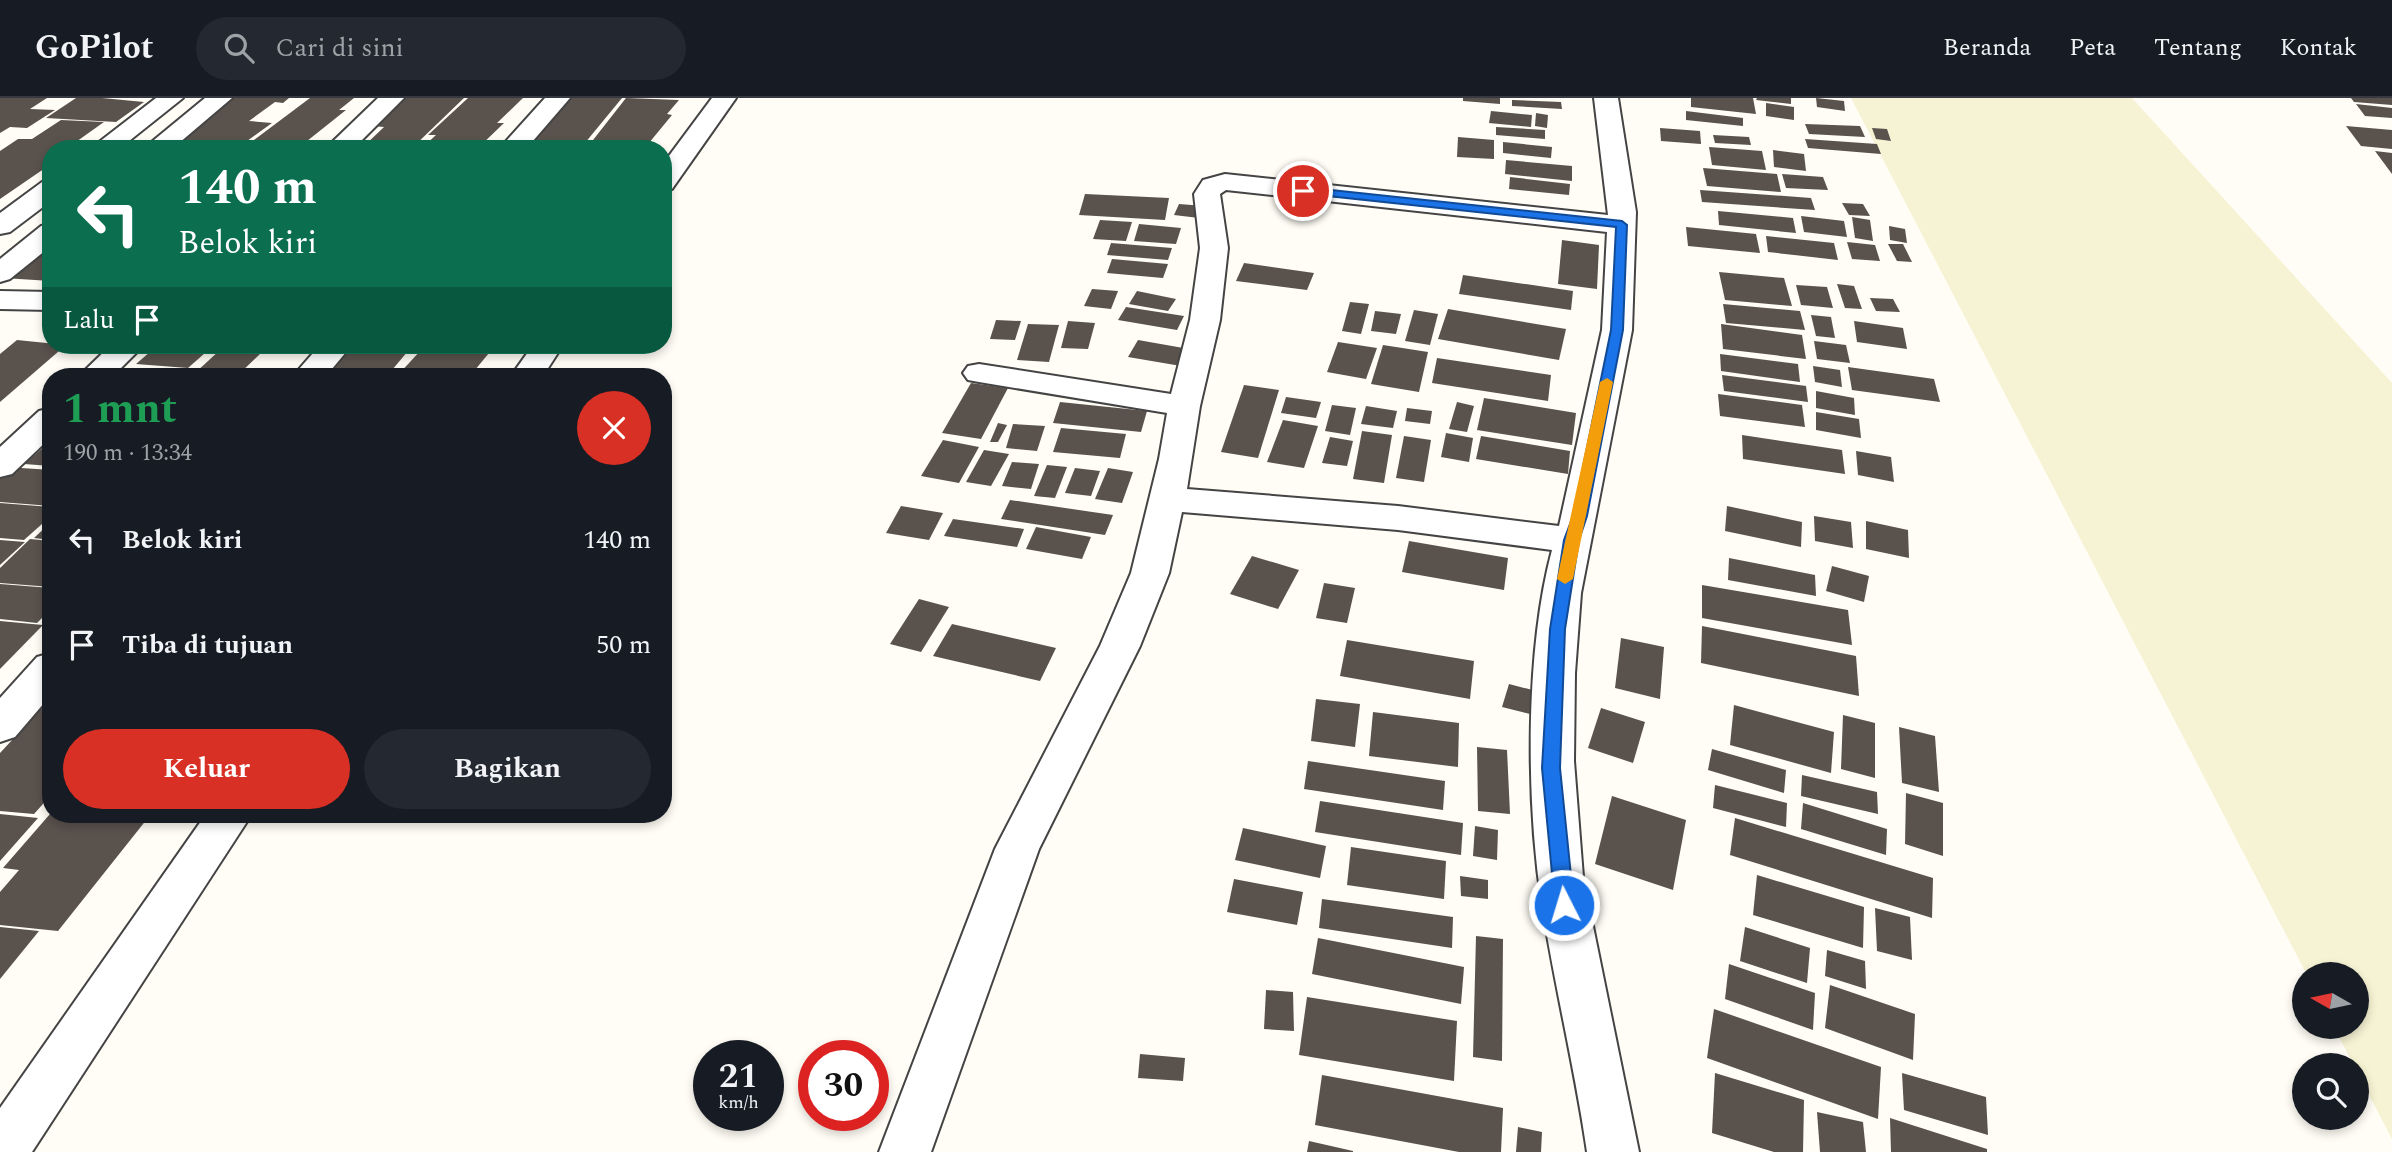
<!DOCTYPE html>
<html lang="id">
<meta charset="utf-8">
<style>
body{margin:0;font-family:Spectral,serif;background:#242831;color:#f1f3f6;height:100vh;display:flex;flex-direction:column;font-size:26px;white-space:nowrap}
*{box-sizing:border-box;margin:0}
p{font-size:23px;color:#9ea1a6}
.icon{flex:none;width:38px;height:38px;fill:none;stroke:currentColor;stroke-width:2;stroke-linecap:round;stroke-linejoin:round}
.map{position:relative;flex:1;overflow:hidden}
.drawer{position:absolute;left:42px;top:270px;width:630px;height:455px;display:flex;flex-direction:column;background:#171b24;border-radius:28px;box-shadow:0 4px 10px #0003}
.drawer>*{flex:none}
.hud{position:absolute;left:42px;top:42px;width:630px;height:214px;border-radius:28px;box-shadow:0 4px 10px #0003;background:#0b6e4f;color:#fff;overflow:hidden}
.needle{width:46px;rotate:279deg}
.controls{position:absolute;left:2292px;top:864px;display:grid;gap:14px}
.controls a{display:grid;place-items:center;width:77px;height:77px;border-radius:50%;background:#171b24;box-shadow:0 4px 10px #0003;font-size:35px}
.speed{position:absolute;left:693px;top:942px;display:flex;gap:14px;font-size:35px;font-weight:700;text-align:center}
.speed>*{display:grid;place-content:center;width:91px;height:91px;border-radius:50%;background:#171b24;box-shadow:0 4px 10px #0003;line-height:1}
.speed small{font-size:18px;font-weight:400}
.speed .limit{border:10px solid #d22;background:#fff;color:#111}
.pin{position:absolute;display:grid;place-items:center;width:60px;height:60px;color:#fff;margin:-30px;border:4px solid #fff;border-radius:50%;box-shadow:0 2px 7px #0007}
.me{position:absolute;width:77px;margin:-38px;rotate:355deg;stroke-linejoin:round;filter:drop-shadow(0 0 5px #0008)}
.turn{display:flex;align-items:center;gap:24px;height:147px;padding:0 21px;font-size:32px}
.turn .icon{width:91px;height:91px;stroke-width:2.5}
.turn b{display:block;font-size:49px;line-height:60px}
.then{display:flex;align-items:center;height:66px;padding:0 21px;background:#0003;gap:14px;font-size:26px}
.round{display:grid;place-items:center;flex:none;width:74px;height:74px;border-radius:37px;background:#242831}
.headline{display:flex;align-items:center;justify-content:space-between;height:119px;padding:0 21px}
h1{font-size:42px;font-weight:700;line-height:52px;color:#1e9e55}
.action{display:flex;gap:14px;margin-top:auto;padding:14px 21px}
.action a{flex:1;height:80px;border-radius:42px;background:#d93025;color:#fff;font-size:28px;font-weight:700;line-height:80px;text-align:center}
.action a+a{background:#242831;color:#f1f3f6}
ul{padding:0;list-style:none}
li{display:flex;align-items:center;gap:21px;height:105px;padding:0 21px}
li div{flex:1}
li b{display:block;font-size:26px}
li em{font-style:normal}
header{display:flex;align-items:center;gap:42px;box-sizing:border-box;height:98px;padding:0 35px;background:#171b24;border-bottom:2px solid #363941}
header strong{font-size:33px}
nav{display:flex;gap:38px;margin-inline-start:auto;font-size:24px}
.search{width:490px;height:63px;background:#242831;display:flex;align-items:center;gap:18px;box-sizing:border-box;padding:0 24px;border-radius:38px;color:#9ea1a6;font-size:26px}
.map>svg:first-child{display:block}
.farmland{fill:#f6f3d4}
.building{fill:#5a524d}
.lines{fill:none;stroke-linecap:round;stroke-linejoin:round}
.street-casing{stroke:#444;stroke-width:4}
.street{fill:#fff;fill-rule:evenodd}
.route{fill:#1a73e8;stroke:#114b97;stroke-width:2}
.slow{fill:#f59e0b}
</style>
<header>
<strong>GoPilot</strong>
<div class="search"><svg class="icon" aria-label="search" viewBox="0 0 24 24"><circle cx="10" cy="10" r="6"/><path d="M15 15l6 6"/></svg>Cari di sini</div>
<nav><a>Beranda</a><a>Peta</a><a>Tentang</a><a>Kontak</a></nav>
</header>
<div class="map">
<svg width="2392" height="1054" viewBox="0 0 2392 1054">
<rect width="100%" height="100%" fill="#fffdf5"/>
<polygon class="farmland" points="1851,0 2132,0 2392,285 2392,1041 2357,974 2357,968 2354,968 2334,929 2357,929 2357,877 2307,877"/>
<g class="building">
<polygon points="0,0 47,0 30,11 55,12 27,30 10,29 0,35"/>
<polygon points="76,0 102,0 144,4 116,24 46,20"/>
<polygon points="232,0 289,0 283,5 275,4 249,23 272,25 236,51 169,51"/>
<polygon points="310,0 354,0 339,12 346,12 297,51 242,51"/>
<polygon points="402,0 464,0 411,51 361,51 384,29 373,28"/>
<polygon points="468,0 523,0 497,25 504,25 477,51 421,51 436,37 428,37"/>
<polygon points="559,0 622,0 580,51 518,51"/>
<polygon points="626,0 679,2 667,16 672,17 644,51 586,51"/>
<polygon points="1463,0 1500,0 1500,6 1463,3"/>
<polygon points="1691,0 1753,0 1756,16 1691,9"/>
<polygon points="1757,0 1791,0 1791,6 1756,2"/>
<polygon points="1816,0 1844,3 1845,13 1817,9"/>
<polygon points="2351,0 2392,0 2392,7 2354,4"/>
<polygon points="1512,2 1561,4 1562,11 1512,8"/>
<polygon points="1766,5 1794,9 1794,22 1766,18"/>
<polygon points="2356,6 2392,10 2392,20 2365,18"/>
<polygon points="1491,13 1532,17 1531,29 1489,25"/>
<polygon points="1686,13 1743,20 1743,28 1686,22"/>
<polygon points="1536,15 1548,17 1547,30 1535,28"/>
<polygon points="61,22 104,24 66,51 51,51 51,62 47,64 51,66 0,101 0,53 18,41 32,41"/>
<polygon points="1805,26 1860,28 1865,39 1809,36"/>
<polygon points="2346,28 2392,32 2392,51 2361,48"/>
<polygon points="1496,29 1545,32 1545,41 1496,37"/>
<polygon points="1660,30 1700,33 1701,46 1661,43"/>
<polygon points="1872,30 1887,31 1891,43 1876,41"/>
<polygon points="1713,37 1749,39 1751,47 1715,45"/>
<polygon points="1458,39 1494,42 1494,61 1457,59"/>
<polygon points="1805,41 1877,46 1881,56 1808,50"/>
<polygon points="1503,44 1552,49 1551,60 1503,55"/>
<polygon points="1709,49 1762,53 1766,72 1712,67"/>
<polygon points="1773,52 1804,56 1806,73 1774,69"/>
<polygon points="2375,53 2392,55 2392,76"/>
<polygon points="1506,62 1572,68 1572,83 1505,76"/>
<polygon points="1703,70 1777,76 1781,94 1707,88"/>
<polygon points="1782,76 1823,79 1828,92 1786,90"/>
<polygon points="1510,79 1570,86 1569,97 1509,91"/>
<polygon points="1700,92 1811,100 1815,112 1702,104"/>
<polygon points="1085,96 1169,100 1165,122 1079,117"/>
<polygon points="1842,105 1863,106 1870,118 1849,117"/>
<polygon points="1179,106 1204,108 1199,120 1174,117"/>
<polygon points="1718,113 1793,120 1796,135 1719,127"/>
<polygon points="1801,118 1844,123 1847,139 1804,134"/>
<polygon points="1852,119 1870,122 1873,143 1855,140"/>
<polygon points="1100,122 1132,124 1126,143 1093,141"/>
<polygon points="1139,126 1181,130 1176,146 1134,143"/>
<polygon points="1889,128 1905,131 1907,145 1890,142"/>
<polygon points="1686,129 1756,136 1760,155 1688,148"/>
<polygon points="1766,138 1834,145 1838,162 1768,154"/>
<polygon points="1562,142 1599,147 1597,191 1558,186"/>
<polygon points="51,143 51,183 3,180"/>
<polygon points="1847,144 1875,147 1880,163 1852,161"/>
<polygon points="1111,145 1172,150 1168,162 1107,157"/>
<polygon points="1888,146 1903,146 1912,164 1897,163"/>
<polygon points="1112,161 1168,166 1163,180 1107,175"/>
<polygon points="1244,165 1314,175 1307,192 1236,183"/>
<polygon points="1719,174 1784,180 1792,208 1725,202"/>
<polygon points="1463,177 1573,193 1571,212 1459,196"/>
<polygon points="1837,186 1854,188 1862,211 1845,210"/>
<polygon points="1796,187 1827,189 1833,210 1801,207"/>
<polygon points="1092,191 1118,193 1111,211 1084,208"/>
<polygon points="1137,193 1176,201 1168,213 1129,206"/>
<polygon points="1870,200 1893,201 1900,214 1876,213"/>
<polygon points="1350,204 1369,206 1361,236 1342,233"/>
<polygon points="1723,206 1800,213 1805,232 1726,225"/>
<polygon points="1126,209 1184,218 1177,232 1118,222"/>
<polygon points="1448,211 1566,231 1559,262 1438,241"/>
<polygon points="1414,212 1438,216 1430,247 1405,243"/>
<polygon points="1375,213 1401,216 1396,236 1371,233"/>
<polygon points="1811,217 1831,219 1835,240 1816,238"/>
<polygon points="996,222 1021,223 1015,242 990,241"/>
<polygon points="1068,223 1095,225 1088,251 1061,250"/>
<polygon points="1854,223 1903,230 1907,251 1857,244"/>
<polygon points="1028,226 1059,227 1049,264 1017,262"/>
<polygon points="1721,226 1802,237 1806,261 1723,251"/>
<polygon points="17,242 66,247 0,304 0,256"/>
<polygon points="1138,242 1189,251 1181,268 1128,259"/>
<polygon points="1814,243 1846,247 1850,265 1817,261"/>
<polygon points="1338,244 1377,250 1366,281 1327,274"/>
<polygon points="158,247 214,247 188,270 136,266"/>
<polygon points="338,247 413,247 387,278 309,278"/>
<polygon points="1383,247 1428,254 1419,294 1371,286"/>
<polygon points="422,251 489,255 470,278 397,278"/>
<polygon points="220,252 261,255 237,278 195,275"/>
<polygon points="1720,256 1798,266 1800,284 1721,273"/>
<polygon points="1437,260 1551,277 1548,303 1432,285"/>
<polygon points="1813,268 1840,272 1842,289 1815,284"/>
<polygon points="1848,269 1934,281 1940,304 1852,292"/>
<polygon points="1722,277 1806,288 1808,304 1724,293"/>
<polygon points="971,285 1008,290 981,341 942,335"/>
<polygon points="1244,287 1279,292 1258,360 1221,354"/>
<polygon points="1816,293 1854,300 1855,317 1816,310"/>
<polygon points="1718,296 1802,307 1805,329 1720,318"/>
<polygon points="1286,299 1321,304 1316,320 1281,315"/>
<polygon points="1484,300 1576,315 1572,347 1477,332"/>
<polygon points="1060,304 1147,313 1141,334 1053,325"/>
<polygon points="1457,304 1474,308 1467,334 1449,331"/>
<polygon points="1332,307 1356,310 1350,337 1325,333"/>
<polygon points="1366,308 1397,313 1393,330 1361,326"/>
<polygon points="1407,310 1432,313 1430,326 1405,323"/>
<polygon points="1816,314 1859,321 1861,340 1816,332"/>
<polygon points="1283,322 1318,328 1304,370 1267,364"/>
<polygon points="998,325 1007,327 998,344 990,344"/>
<polygon points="1013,326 1045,328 1037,353 1006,350"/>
<polygon points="1061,330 1126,336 1120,360 1053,354"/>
<polygon points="1362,333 1392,337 1384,385 1353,381"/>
<polygon points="1446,335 1473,340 1469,364 1441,359"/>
<polygon points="1742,337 1842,352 1845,376 1743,361"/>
<polygon points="1404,338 1431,342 1424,384 1396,380"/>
<polygon points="1481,338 1570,353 1568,376 1476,361"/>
<polygon points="1330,339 1353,343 1347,368 1322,365"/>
<polygon points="943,342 979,349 959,385 921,378"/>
<polygon points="51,343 51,368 24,366"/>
<polygon points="984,352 1009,356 991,388 966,384"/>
<polygon points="1856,353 1891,359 1894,384 1858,377"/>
<polygon points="1012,364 1039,366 1031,391 1002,388"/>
<polygon points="1047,367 1067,369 1055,400 1034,398"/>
<polygon points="7,369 51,372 51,408 0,404 0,375"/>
<polygon points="1075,370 1100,373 1091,398 1065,395"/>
<polygon points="1108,370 1133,374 1122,405 1095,401"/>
<polygon points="1010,402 1113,417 1105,437 1001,421"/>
<polygon points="0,405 51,409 51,418 24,442 0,440"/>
<polygon points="901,408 943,415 929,442 886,435"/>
<polygon points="1727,408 1802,424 1801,449 1725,433"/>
<polygon points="1814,418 1851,424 1853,450 1815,443"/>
<polygon points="953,421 1024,431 1017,449 944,438"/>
<polygon points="1866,423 1908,432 1909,460 1866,451"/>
<polygon points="51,424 51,442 34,440"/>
<polygon points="1036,429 1091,439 1082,461 1026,451"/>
<polygon points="30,441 51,443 51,489 0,485 0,470"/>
<polygon points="0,442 25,444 0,467"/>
<polygon points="1409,443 1508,460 1504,492 1402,474"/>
<polygon points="1252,458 1299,472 1278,511 1230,496"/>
<polygon points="1729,460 1815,477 1816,498 1728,482"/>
<polygon points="1832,468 1869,478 1864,504 1826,493"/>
<polygon points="1324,485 1355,490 1347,525 1316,520"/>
<polygon points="0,486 51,490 51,511 37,525 0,521"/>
<polygon points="1702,487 1848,512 1852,547 1702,520"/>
<polygon points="919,501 949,509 921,554 890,546"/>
<polygon points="0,523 43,527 0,571"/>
<polygon points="952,526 1056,550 1040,583 933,558"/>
<polygon points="1702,528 1856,558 1859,598 1701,565"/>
<polygon points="1621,540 1664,549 1660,601 1615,590"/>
<polygon points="1347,542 1474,563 1470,601 1340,578"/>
<polygon points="1509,586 1540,594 1534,617 1502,609"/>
<polygon points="1316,601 1360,606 1355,649 1311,643"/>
<polygon points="1734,607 1834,634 1831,675 1730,647"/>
<polygon points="1601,610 1645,624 1633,665 1588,650"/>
<polygon points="41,611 51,612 51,697 34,716 0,713 0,655"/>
<polygon points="1373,614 1459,625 1458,669 1369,658"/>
<polygon points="1843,617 1875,625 1875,680 1841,671"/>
<polygon points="1899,629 1935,638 1939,694 1902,685"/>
<polygon points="1477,649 1507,652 1510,716 1478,713"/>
<polygon points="1712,651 1786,672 1784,695 1708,672"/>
<polygon points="1308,663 1445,683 1443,712 1304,691"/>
<polygon points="1802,677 1877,694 1878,716 1801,698"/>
<polygon points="1715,687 1787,705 1786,729 1713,710"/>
<polygon points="1906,695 1943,705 1943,758 1905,746"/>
<polygon points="1612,698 1686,722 1673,792 1595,766"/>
<polygon points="1320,703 1463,725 1461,757 1315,734"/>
<polygon points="1803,705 1887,731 1886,757 1801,731"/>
<polygon points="0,716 38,720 0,763"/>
<polygon points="50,716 151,716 58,833 0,827 0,794 19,772 3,770"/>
<polygon points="1735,720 1933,780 1932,820 1730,757"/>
<polygon points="1475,728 1498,732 1497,762 1473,758"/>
<polygon points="1243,730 1326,748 1320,780 1235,762"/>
<polygon points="1351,749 1446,763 1444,801 1347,787"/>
<polygon points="1757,777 1864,809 1863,850 1753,817"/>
<polygon points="1460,778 1488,782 1488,801 1461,798"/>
<polygon points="1234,781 1303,794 1297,827 1227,814"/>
<polygon points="1322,801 1453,819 1452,850 1319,830"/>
<polygon points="1875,810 1910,819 1912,862 1877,853"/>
<polygon points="0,829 39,833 0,881"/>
<polygon points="1745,829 1810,850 1807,885 1740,863"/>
<polygon points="1476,838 1503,841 1502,963 1473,959"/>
<polygon points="1318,840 1464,869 1461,906 1312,876"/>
<polygon points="1827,852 1865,863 1866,891 1825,878"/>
<polygon points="1729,866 1815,895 1813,932 1725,901"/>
<polygon points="1830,887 1915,916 1913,962 1825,930"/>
<polygon points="1266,892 1293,894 1294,933 1264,931"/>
<polygon points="1307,899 1457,923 1454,983 1299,957"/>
<polygon points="1714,911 1881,969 1878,1021 1707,960"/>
<polygon points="1140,956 1185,960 1183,983 1138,980"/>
<polygon points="1715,975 1804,1002 1803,1054 1774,1054 1712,1035"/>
<polygon points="1902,975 1986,999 1988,1037 1904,1012"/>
<polygon points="1322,977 1503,1010 1501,1054 1459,1054 1315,1027"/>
<polygon points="1817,1014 1863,1024 1866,1054 1820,1054"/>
<polygon points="1890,1020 1987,1051 1987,1054 1891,1054"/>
<polygon points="1518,1029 1542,1034 1541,1054 1516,1054"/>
<polygon points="1309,1043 1353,1053 1353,1054 1307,1054"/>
</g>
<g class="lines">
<defs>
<g id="street">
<polygon points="156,0 183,0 119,51 90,51"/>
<polygon points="205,0 232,0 172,51 143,51"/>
<polygon points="378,0 404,0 353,51 325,51"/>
<polygon points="545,0 570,0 526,51 499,51"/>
<polygon points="712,0 736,0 672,91 663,93 663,66"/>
<path d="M 1594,0 L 1618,0 L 1636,114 L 1632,232 L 1581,495 L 1575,575 L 1574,663 L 1583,779 L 1639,1054 L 1587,1054 C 1575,971 1555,890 1542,807 C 1526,704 1525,553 1552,452 L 1398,432 L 1182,414 L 1169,475 L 1140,548 L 1039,751 L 931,1054 L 879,1054 L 995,751 L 1100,548 L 1131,475 L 1159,361 L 1167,315 L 979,284 L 968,282 L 963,275 L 968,268 L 979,266 L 1171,296 L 1190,222 L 1200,150 L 1194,96 L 1203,82 L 1225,76 L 1608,117 ZM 1226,92 L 1607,134 L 1602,232 L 1559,428 L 1398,408 L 1187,391 L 1200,308 L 1220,222 L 1228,150 L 1220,96 Z"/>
<polygon points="51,82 51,103 10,134 0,136 0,115 42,84"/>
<polygon points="51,126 51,148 10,181 0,184 0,161 41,128"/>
<polygon points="0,193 51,194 51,212 0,211"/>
<polygon points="111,247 144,247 113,278 79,278"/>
<polygon points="320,247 352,247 326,278 293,278"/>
<polygon points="533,247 563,247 543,278 511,278"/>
<polygon points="51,310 51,339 12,376 0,379 0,349 39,313"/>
<polygon points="51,555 51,597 15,639 0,644 0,600 37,559"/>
<polygon points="206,716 252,716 32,1054 0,1054 0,1010"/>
</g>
</defs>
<use href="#street" class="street-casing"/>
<use href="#street" class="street"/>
</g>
<polygon class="route" points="1303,89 1622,123 1627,127 1623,232 1587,418 1579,442 1565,531 1560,670 1574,807 1571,813 1564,815 1558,813 1555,807 1542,670 1550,531 1564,442 1573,418 1611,232 1616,129 1300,95 1300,90"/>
<polygon class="slow" points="1607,280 1613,284 1573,481 1565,486 1557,481 1600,284"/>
</svg>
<div class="controls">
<a><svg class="needle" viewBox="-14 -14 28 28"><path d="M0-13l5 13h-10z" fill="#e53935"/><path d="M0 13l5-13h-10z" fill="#9ea1a6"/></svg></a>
<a><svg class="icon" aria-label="search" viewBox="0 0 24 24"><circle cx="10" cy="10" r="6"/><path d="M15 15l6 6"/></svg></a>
</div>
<div class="speed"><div>21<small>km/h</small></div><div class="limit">30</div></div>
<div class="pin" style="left:1303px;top:93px;background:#d93025"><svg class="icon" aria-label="arrive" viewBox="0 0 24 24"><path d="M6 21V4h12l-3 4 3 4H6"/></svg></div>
<svg class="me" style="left:1564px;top:807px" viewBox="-20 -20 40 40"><circle r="17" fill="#1a73e8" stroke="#fff" stroke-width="3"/><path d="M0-11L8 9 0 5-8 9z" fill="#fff"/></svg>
<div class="hud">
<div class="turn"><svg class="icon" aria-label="left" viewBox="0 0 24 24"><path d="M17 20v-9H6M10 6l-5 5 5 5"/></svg><div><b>140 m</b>Belok kiri</div></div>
<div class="then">Lalu<svg class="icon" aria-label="arrive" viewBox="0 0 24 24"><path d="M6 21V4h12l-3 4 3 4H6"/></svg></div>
</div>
<section class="drawer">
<div class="headline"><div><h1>1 mnt</h1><p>190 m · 13:34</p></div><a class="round" style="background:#d93025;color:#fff"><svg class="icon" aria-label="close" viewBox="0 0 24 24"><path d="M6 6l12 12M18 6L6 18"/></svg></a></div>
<ul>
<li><svg class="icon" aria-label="left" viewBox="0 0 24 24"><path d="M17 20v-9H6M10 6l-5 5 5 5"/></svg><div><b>Belok kiri</b></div><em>140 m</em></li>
<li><svg class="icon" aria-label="arrive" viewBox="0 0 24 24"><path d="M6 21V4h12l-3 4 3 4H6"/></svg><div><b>Tiba di tujuan</b></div><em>50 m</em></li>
</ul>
<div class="action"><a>Keluar</a><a>Bagikan</a></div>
</section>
</div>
